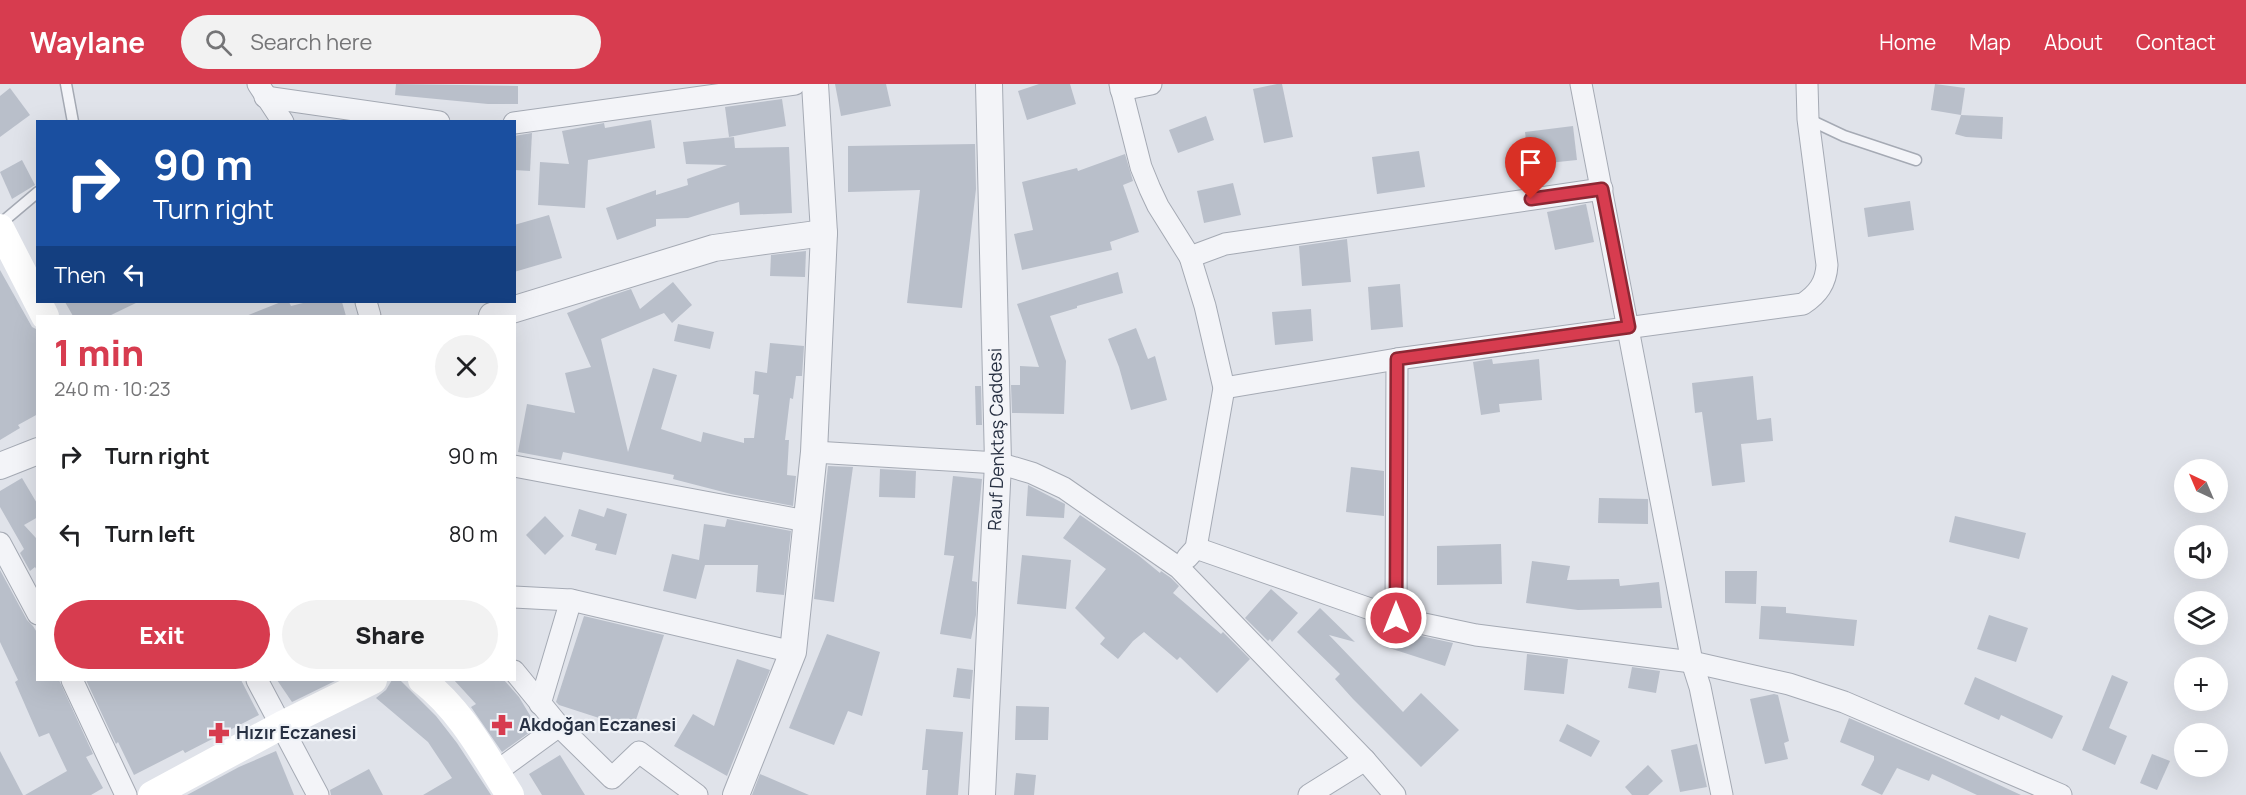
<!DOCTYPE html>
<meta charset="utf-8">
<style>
body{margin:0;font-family:Manrope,sans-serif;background:#f2f2f2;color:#202124;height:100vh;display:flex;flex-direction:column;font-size:22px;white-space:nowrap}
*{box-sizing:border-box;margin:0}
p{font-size:20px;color:#757577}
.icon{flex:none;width:33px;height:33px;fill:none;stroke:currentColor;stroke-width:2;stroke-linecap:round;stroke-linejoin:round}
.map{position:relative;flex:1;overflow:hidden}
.drawer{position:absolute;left:36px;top:231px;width:480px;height:366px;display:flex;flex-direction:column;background:#fff;border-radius:0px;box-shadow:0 6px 24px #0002}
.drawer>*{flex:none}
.guide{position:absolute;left:36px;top:36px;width:480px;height:183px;border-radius:0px;box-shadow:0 6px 24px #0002;background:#1a4fa0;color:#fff;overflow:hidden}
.needle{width:39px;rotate:316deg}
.fabs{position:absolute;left:2174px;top:375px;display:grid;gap:12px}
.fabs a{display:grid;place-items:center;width:54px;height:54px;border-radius:50%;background:#fff;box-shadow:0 6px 24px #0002;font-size:30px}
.pin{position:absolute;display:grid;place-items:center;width:51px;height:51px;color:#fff;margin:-62px -26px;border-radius:50% 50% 50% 0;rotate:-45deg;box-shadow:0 0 6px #0007}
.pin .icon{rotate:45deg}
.me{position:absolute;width:66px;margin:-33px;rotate:0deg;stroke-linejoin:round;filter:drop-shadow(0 0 4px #0008)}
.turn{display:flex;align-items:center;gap:21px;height:126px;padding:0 18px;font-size:27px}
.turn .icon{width:78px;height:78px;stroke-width:2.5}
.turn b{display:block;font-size:42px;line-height:51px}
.then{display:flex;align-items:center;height:57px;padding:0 18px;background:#0003;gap:12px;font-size:22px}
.round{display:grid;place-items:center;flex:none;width:63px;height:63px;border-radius:32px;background:#f2f2f2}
.overview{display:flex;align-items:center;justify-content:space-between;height:102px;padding:0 18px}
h1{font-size:36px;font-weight:800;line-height:45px;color:#d73c4f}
.action{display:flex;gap:12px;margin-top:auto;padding:12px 18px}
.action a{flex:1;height:69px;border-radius:36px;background:#d73c4f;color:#fff;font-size:24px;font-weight:800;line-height:69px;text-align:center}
.action a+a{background:#f2f2f2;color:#202124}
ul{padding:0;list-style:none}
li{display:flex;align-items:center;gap:18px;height:78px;padding:0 18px}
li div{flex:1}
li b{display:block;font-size:22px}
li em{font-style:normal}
header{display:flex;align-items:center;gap:36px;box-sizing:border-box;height:84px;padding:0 30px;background:#d73c4f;color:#fff}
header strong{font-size:28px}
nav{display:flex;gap:33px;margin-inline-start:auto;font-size:21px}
.search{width:420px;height:54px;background:#f2f2f2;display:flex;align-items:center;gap:15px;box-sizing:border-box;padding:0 21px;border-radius:33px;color:#757577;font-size:22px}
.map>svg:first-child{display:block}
.building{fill:#b9bfca}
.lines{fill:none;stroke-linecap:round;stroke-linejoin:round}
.service-casing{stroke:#a5aab4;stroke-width:13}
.minor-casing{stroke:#a5aab4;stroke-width:23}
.tertiary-casing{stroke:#a5aab4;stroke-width:28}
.service{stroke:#f3f4f8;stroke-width:10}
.minor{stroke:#f3f4f8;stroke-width:21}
.tertiary{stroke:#f3f4f8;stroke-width:26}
.secondary{stroke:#fff;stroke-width:28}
.route-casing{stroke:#8c2733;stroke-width:15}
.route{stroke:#d73c4f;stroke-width:10}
.labels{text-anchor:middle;stroke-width:4.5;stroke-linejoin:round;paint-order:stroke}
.street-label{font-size:18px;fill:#273042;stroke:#eff2f7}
.poi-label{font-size:18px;font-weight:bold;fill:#273042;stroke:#eff2f7;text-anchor:start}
</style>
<header>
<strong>Waylane</strong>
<div class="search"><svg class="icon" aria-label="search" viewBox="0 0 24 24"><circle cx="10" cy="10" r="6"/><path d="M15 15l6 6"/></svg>Search here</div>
<nav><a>Home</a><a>Map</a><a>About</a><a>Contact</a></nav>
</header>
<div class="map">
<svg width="2246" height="711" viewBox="0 0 2246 711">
<rect width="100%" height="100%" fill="#e0e3ea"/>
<g class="building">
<polygon points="396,0 518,2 518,20 488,20 395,11"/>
<polygon points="835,0 886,0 891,22 841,32"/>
<polygon points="1039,0 1070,0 1076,20 1027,36 1018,7"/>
<polygon points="1277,0 1282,0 1293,53 1264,59 1253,5"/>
<polygon points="1935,0 1965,4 1961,31 1931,26"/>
<polygon points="10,4 30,31 0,53 0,12"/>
<polygon points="782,15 786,42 729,53 725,23"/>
<polygon points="1961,31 2003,33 2002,55 1966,53 1955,50"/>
<polygon points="1206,32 1214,56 1178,69 1169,46"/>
<polygon points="651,36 655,64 588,76 585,124 538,121 540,78 569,80 562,47 604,39 605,44"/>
<polygon points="1573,42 1577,76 1529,81 1525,48"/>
<polygon points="532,49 530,87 514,86 514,52"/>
<polygon points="734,53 735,64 789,63 792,129 740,131 739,118 688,134 656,135 656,142 617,156 606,124 656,106 656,111 688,101 687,95 727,81 686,80 683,58"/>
<polygon points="975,60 976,105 962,224 907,219 920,106 848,108 848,62"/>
<polygon points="1419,67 1425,103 1377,110 1372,73"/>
<polygon points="1125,70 1133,97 1123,101 1139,148 1110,158 1112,166 1022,186 1014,150 1033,146 1022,98 1077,84 1078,87"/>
<polygon points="22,76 35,101 12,115 0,88"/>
<polygon points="1233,99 1241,131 1204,139 1197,107"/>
<polygon points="1910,117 1914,146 1868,153 1864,124"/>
<polygon points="1586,120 1594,158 1555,166 1547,128"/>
<polygon points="549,131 562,174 514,188 514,141"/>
<polygon points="1347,155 1351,198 1302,202 1299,162"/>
<polygon points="806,167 805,193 770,192 771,171"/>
<polygon points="0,186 32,243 38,246 38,330 18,341 20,344 0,356"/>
<polygon points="1118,188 1123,209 1077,222 1077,224 1050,232 1066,277 1064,330 1012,329 1011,301 1020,301 1020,282 1039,283 1017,220"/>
<polygon points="673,198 692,221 672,239 664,229 601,255 628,368 653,284 677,291 661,345 701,358 703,348 744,359 744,354 754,354 759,311 753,310 755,287 767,289 770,259 804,262 802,292 796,292 793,315 790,314 785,356 789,356 787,391 796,392 793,422 731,410 673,395 674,391 563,368 561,376 518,368 527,320 575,329 565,289 591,283 567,229 604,214 631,205 640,225"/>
<polygon points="1400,200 1403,243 1371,246 1368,203"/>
<polygon points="65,218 138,218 109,232 73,232"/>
<polygon points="281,218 289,218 291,222 307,218 342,218 346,232 246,232"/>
<polygon points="1311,225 1313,257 1275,261 1272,228"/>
<polygon points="678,240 714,248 710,265 674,257"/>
<polygon points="1136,244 1148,275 1155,272 1167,316 1131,326 1119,283 1108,255"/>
<polygon points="1492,275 1493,280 1539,275 1542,316 1499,320 1500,328 1481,331 1473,278"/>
<polygon points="1753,292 1757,336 1771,334 1773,357 1741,360 1745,398 1712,402 1702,328 1695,329 1692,299"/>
<polygon points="975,302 981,302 982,341 976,341"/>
<polygon points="828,382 853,383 834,518 814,515"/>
<polygon points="1351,383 1384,387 1384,432 1346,428"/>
<polygon points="880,385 916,387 915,414 879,413"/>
<polygon points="953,392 982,395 972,497 977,498 976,531 971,555 940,550 954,472 944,471"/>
<polygon points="22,394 38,421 38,433 24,441 36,454 38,453 38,488 35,483 30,487 20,469 24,465 0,423 0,407"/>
<polygon points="1028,401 1065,420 1064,434 1026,432"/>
<polygon points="1599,414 1648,415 1648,440 1598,439"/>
<polygon points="607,424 627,430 616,471 595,466 597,460 571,452 579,425 604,433"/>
<polygon points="1080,431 1138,471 1160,489 1161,487 1171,494 1179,502 1173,509 1221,550 1223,548 1250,575 1217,609 1180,573 1177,576 1144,548 1133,557 1118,575 1100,560 1105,554 1075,524 1106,485 1063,454"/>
<polygon points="545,432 564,452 545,471 526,451"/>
<polygon points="1955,432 2026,449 2019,475 1949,458"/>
<polygon points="727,435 791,447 784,511 756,508 758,481 705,481 696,515 663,507 672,470 699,476 704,440 725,443"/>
<polygon points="1501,460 1502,500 1437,501 1437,462"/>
<polygon points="1022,471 1071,476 1066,525 1017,520"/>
<polygon points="1532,477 1570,482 1567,496 1619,495 1620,502 1659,498 1662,524 1578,526 1526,519"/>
<polygon points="0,486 27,536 33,542 38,550 38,596 59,596 93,670 86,673 103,704 91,711 25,711 67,687 49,649 39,653 15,598 18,596 0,558"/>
<polygon points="1725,487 1757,487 1756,520 1725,519"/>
<polygon points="1271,505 1298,529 1272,558 1270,555 1268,557 1245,534"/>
<polygon points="1761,522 1786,523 1786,529 1857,536 1854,562 1759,555"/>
<polygon points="1320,524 1355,558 1329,551 1403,628 1421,609 1459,646 1421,683 1353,615 1335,595 1340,590 1297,548"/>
<polygon points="1989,531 2028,544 2016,578 1977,565"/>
<polygon points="584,532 664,551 633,645 559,621 556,618"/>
<polygon points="1389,545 1453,559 1445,582 1383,562"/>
<polygon points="827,550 880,568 862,632 848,627 834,661 789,644"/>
<polygon points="1527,570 1568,575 1564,610 1524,606"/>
<polygon points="737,575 770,586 727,692 674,662 693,630 714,642"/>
<polygon points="1632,583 1660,587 1656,609 1628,604"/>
<polygon points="957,584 973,586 970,615 953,613"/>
<polygon points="2112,591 2128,598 2109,644 2127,652 2115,681 2082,666"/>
<polygon points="1975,593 2063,632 2052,655 2001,631 1999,636 1964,620"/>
<polygon points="86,596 241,596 259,631 185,669 183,666 134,691 118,658 116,660"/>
<polygon points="277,596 337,596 292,618"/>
<polygon points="392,596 400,596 436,632 457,659 491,711 423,711 452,694 428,658 376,614 386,606"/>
<polygon points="454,596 504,596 519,613 537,643 502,668 471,623 476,620"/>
<polygon points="1774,610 1778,611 1789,657 1784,659 1788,675 1765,680 1750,615"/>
<polygon points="1016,622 1049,623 1048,656 1015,656"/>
<polygon points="1849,634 1939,673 2021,711 1977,711 1932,690 1929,697 1897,684 1882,711 1861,701 1874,676 1874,672 1840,658"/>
<polygon points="1567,640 1600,657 1591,673 1559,657"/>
<polygon points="926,645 963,648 958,711 926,711 928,686 922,686"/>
<polygon points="1697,660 1707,703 1680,708 1671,666"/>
<polygon points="0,667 23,711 0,711"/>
<polygon points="276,667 294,711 187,711 239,683"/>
<polygon points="2152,670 2170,677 2157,706 2140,699"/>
<polygon points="560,671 585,711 542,711 529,690"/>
<polygon points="1648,681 1663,697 1648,711 1632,711 1625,703"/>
<polygon points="369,685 383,711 331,711 330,706"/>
<polygon points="1016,689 1036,691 1034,711 1014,711"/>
<polygon points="760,690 809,711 752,711"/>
</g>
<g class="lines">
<defs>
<g id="service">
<polyline points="66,0 73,38"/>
<polyline points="1808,35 1844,52 1916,76"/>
<polyline points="0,140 38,108"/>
</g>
<g id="minor">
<polyline points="258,0 283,38"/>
<polyline points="1120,0 1141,83 1150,105 1158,122 1190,173 1205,222 1224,304 1196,464 1187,474"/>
<polyline points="1581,0 1692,578 1700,603 1722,711"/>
<polyline points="1121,6 1151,0"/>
<polyline points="265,13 439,38"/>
<polyline points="514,39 795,0"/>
<polyline points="1190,173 1225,160 1602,105"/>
<polyline points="366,218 370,232"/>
<path d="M 1224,304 L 1397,275 L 1803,220 C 1818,210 1826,199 1827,181 L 1808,35 L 1807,0"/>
<polyline points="814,368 998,379 1032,389 1064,404 1179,484 1365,676 1395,711"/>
<polyline points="514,382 806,437"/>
<polyline points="0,459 38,530"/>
<polyline points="1196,464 1396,534 1476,551 1692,578 1789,600 1844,618 2061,711"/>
<polyline points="514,513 571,516 793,568"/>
<polyline points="1396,534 1397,275"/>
<polyline points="514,587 559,642 612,694 639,668 697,711"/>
<polyline points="72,596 126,711"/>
<polyline points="257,596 318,711"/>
<polyline points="540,620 571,516"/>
<polyline points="496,688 559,642"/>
<polyline points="1309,711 1365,676"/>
</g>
<g id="tertiary">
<polyline points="492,232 714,164 824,149"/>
<polyline points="0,382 38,367"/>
<polyline points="736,711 793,568 814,368 824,149 815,0"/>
<path id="s1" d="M 982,711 L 998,379 L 989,0"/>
</g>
</defs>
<use href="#service" class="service-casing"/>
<use href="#minor" class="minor-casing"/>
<use href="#tertiary" class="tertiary-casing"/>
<use href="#service" class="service"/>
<use href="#minor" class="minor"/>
<use href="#tertiary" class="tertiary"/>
<g class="secondary">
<polyline points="0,144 45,232"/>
<path d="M 422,596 C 461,626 484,670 510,711"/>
<polyline points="152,711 282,641 373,596"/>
</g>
</g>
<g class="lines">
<defs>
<polyline id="route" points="1396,534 1397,275 1629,243 1602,105 1531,115"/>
</defs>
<use href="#route" class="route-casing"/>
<use href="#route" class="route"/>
</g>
<defs>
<symbol id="pharmacy-bare" viewBox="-9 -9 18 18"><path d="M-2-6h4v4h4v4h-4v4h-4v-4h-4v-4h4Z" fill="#d73c4f" stroke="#eff2f7" stroke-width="2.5" paint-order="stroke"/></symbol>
</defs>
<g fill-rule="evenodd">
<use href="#pharmacy-bare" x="487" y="626" width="30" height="30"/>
<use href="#pharmacy-bare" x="204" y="634" width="30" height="30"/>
</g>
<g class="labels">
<g class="street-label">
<text dy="6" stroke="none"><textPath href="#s1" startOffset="356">Rauf Denktaş Caddesi</textPath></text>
</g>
<g class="poi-label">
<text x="519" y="647">Akdoğan Eczanesi</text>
<text x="236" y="655">Hızır Eczanesi</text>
</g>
</g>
</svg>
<div class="fabs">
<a><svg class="needle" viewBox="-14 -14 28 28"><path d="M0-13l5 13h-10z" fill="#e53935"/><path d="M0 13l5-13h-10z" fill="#757577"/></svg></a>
<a><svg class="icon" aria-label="sound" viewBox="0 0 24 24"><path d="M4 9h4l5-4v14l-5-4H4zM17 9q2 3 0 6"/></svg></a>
<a><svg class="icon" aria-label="layers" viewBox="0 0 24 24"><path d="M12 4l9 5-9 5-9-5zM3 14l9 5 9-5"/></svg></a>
<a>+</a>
<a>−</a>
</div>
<div class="pin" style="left:1531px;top:115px;background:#d93025"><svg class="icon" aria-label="arrive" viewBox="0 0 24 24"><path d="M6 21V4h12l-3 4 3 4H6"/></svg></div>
<svg class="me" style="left:1396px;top:534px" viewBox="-20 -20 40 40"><circle r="17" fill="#d73c4f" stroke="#fff" stroke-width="3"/><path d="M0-11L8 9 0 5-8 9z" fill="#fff"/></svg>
<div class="guide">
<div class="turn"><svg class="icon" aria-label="right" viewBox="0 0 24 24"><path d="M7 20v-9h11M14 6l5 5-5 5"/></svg><div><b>90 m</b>Turn right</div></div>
<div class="then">Then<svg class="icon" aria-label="left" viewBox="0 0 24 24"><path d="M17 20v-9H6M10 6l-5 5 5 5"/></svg></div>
</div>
<section class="drawer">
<div class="overview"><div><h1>1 min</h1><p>240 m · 10:23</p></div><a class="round"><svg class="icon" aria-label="close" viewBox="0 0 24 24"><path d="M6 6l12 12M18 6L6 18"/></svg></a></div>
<ul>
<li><svg class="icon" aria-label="right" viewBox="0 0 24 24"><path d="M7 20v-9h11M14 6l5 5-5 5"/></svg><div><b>Turn right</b></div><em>90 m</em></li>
<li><svg class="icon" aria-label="left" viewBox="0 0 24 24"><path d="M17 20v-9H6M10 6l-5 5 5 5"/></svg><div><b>Turn left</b></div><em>80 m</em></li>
</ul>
<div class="action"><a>Exit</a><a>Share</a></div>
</section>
</div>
